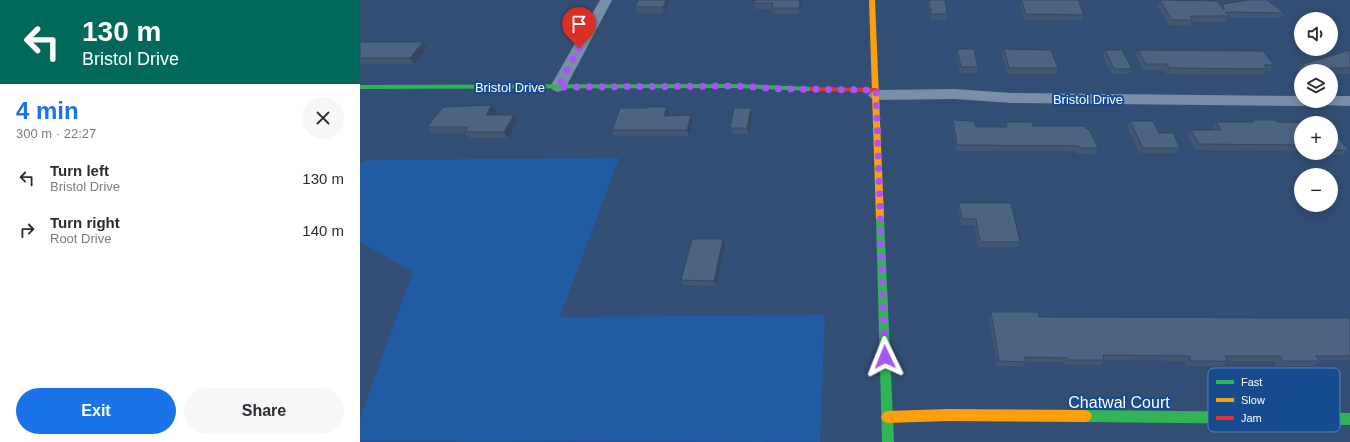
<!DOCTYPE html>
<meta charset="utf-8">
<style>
body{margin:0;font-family:Arial,sans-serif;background:#f7f7f7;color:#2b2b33;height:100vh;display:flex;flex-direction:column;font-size:15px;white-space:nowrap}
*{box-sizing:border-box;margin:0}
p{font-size:13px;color:#7c7c81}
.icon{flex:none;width:22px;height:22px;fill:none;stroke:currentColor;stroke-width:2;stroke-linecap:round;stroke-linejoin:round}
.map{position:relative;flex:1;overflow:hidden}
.side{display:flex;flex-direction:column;background:#fff;width:360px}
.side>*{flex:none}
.guide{background:#00695c;color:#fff;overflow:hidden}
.buttons{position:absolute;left:934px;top:12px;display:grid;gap:8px}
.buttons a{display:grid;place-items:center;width:44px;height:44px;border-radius:50%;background:#fff;box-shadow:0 2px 10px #0003;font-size:20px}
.pin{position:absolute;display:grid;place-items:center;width:34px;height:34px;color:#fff;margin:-41px -17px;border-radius:50% 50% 50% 0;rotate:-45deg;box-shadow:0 0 4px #0007}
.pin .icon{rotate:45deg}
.me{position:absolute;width:44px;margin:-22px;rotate:358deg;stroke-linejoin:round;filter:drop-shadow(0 0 3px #0008)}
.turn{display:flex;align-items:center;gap:14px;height:84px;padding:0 16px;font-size:18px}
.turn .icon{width:52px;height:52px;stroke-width:2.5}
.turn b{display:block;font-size:28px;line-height:34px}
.round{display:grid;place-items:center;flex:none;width:42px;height:42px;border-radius:21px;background:#f7f7f7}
.overview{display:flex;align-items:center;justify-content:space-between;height:68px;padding:0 16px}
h1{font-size:24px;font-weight:700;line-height:30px;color:#1a73e8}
.button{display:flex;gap:8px;margin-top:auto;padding:8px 16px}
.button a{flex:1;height:46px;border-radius:24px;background:#1a73e8;color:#fff;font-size:16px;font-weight:700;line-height:46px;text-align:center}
.button a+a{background:#f7f7f7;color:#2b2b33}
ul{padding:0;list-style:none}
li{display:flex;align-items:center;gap:12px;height:52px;padding:0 16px}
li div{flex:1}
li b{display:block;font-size:15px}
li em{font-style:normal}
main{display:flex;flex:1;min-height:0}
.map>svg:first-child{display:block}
.green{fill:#215ba3}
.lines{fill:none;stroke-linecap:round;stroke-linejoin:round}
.street{fill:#798ea7;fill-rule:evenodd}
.fast{fill:#30b455;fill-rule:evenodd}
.slow{fill:#ff9f0a;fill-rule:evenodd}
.jam{fill:#e5322d;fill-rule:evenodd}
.wall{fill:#415671}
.shaded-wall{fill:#35465c}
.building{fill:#4c6483;stroke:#35465c}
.route{stroke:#a855f7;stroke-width:7;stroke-dasharray:0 12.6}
.labels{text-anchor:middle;stroke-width:4;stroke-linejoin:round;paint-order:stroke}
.street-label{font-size:13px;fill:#fff;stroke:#164b90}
.near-street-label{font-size:16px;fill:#fff;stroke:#164b90}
.key{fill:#164b90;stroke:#5c81b1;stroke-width:1}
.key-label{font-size:11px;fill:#fff}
</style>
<main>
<section class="side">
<div class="guide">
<div class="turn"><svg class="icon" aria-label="left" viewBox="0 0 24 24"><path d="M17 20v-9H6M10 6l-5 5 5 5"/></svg><div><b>130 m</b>Bristol Drive</div></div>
</div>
<div class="overview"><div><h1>4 min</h1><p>300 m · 22:27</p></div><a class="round"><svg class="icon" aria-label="close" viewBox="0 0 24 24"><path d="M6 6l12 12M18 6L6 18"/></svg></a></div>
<ul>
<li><svg class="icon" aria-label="left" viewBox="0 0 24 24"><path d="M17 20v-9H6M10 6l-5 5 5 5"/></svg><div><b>Turn left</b><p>Bristol Drive</p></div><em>130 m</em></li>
<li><svg class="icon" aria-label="right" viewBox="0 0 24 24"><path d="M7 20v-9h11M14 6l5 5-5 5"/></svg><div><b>Turn right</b><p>Root Drive</p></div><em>140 m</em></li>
</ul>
<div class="button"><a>Exit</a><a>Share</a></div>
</section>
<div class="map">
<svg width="990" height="442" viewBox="0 0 990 442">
<rect width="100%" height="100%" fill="#324e74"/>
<polygon class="green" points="259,158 200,317 465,315 460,442 0,441 0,418 53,272 0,242 0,164 8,160"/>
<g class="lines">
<g class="street">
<polygon points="240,0 252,0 206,87 203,90 198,92 193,90 190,87"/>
<polygon points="594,89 652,93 941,96 941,101 949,101 947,105 941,106 652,103 594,99 516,100 511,98 508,95 511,92 516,90"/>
<polygon points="971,96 990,96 990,106 962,105 960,101 971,101"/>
</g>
<g class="fast">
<polygon points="377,84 453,87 457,89 453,91 377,88 0,89 0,85"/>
<polygon points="520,215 523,216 524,218 534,442 522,442 516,218 517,216"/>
<polygon points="726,410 990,413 990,425 726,422 722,420 720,416 722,412"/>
</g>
<g class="slow">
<polygon points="509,0 515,0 524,218 523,220 517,220 516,218"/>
<polygon points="588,409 726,410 730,412 732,416 730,420 726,422 588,421 527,423 523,421 521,417 523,413 527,411"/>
</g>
<polygon class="jam" points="450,87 516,88 520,90 516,92 453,91 450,91"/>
</g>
<g class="wall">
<polygon points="310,0 304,13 277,13 275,7"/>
<polygon points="441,0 440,14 413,14 412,9 395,9 394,3"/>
<polygon points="569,0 585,0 587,14 587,20 571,20 568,5"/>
<polygon points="661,0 718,0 724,15 722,20 665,20 660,5"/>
<polygon points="800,0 861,7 863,4 925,13 921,18 868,18 865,22 832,22 829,26 809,25 797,6"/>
<polygon points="0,42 63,42 67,48 54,64 0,64"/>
<polygon points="597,49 618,67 617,73 600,73 596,55"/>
<polygon points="644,49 698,68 696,74 647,74 642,55"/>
<polygon points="745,50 772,69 769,74 752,74 742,56"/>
<polygon points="778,50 914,65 910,71 905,71 903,75 806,74 804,70 783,70 776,55"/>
<polygon points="990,50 990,74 971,74 971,71 941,71 941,74 939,74 938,69 943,64"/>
<polygon points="132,105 136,111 133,115 154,115 157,121 148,138 109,138 105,133 72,133 67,127"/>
<polygon points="309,113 308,116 333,121 329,136 254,136 252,130"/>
<polygon points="392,114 389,134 372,134 370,128"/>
<polygon points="593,120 616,127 644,127 646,122 673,126 726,129 738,148 735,154 716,154 715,151 596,151 592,126"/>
<polygon points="892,120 917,122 941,123 941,151 835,150 827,136 831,130 853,130 852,128 856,122 890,122"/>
<polygon points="770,121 799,133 820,148 817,153 779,153 767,126"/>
<polygon points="971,129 988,150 983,155 964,155 962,153 971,153"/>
<polygon points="599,203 660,242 658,247 618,247 614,225 601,225 598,209"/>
<polygon points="363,239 365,245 356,286 323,285 321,280"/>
<polygon points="631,312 679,317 990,318 990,360 959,360 960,361 953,366 916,366 914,361 867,361 868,361 862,366 826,366 824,361 744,360 741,365 704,365 704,362 666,362 663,366 637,366 629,317"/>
</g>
<g class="shaded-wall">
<polygon points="306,0 310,0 304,13 303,7"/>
<polygon points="440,0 441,0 440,14 439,8"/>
<polygon points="63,42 67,48 54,64 50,58"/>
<polygon points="132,105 136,111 130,121 126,115"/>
<polygon points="307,107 309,113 306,121 304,116"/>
<polygon points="391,108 392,114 389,134 387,128"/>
<polygon points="154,115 157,121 148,138 144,132"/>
<polygon points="331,115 333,121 329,136 327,130"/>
<polygon points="363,239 365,245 356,286 354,281"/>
</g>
<g class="building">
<polygon points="278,0 306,0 303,7 275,7"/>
<polygon points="395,0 440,0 439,8 412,8 413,3 394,3"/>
<polygon points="569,0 585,0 587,14 571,14"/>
<polygon points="661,0 718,0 724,15 666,14"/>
<polygon points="800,0 857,1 864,10 863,4 888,0 907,0 925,13 865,12 869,16 830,16 832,20 812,20"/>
<polygon points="0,42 63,42 50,58 0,58"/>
<polygon points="597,49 614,49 618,67 601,67"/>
<polygon points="644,49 691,50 698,68 649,68"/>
<polygon points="745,50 762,50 772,69 754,69"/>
<polygon points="778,50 903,51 914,65 904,65 907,69 809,68 807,64 786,64"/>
<polygon points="990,50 990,68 943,68 943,64"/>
<polygon points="132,105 126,115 154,115 144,132 105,132 108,127 67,127 83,107"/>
<polygon points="288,107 307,107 304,116 331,115 327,130 252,130 260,108 287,108"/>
<polygon points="374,108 391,108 387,128 370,128"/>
<polygon points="593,120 614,121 616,127 647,127 646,122 672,122 673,126 725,126 726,129 729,129 738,148 719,148 718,146 597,145"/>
<polygon points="892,120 916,120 917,122 963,123 941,123 941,145 839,144 831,130 861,130 856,122 893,122"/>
<polygon points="770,121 793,121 799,133 813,133 820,148 783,148"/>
<polygon points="971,129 972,129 988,150 971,150"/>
<polygon points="599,203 651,203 660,242 620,242 616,219 602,219"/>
<polygon points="332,239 363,239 354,281 321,280"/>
<polygon points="631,312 678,312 679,317 990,318 990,356 956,356 960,361 923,361 920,356 865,356 868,361 831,361 829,356 743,355 744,360 708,360 707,358 665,357 666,362 639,361"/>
</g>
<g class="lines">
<polyline class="route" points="219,48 198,87 377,86 421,89 516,90 525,357"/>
</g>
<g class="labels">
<g class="street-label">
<text x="150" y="92">Bristol Drive</text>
<text x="728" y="104">Bristol Drive</text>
</g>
<g class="near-street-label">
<text x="759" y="408">Chatwal Court</text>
</g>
</g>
<rect x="848" y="368" width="132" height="64" rx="6" class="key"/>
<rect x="856" y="380" width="18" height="4" fill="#30b455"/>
<rect x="856" y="398" width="18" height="4" fill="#ff9f0a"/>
<rect x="856" y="416" width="18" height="4" fill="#e5322d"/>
<g class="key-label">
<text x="881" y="386">Fast</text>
<text x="881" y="404">Slow</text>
<text x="881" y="422">Jam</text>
</g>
</svg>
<div class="buttons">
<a><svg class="icon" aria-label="sound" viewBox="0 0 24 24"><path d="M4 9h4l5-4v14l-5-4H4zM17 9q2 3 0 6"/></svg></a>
<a><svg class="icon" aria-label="layers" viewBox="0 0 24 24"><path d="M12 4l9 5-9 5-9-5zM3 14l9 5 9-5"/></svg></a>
<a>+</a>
<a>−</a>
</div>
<div class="pin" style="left:219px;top:48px;background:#d93025"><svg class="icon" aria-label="arrive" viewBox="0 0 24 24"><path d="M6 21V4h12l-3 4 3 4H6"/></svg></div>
<svg class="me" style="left:525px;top:357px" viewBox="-20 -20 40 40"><path d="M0-17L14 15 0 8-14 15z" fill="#a855f7" stroke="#fff" stroke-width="4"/></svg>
</div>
</main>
